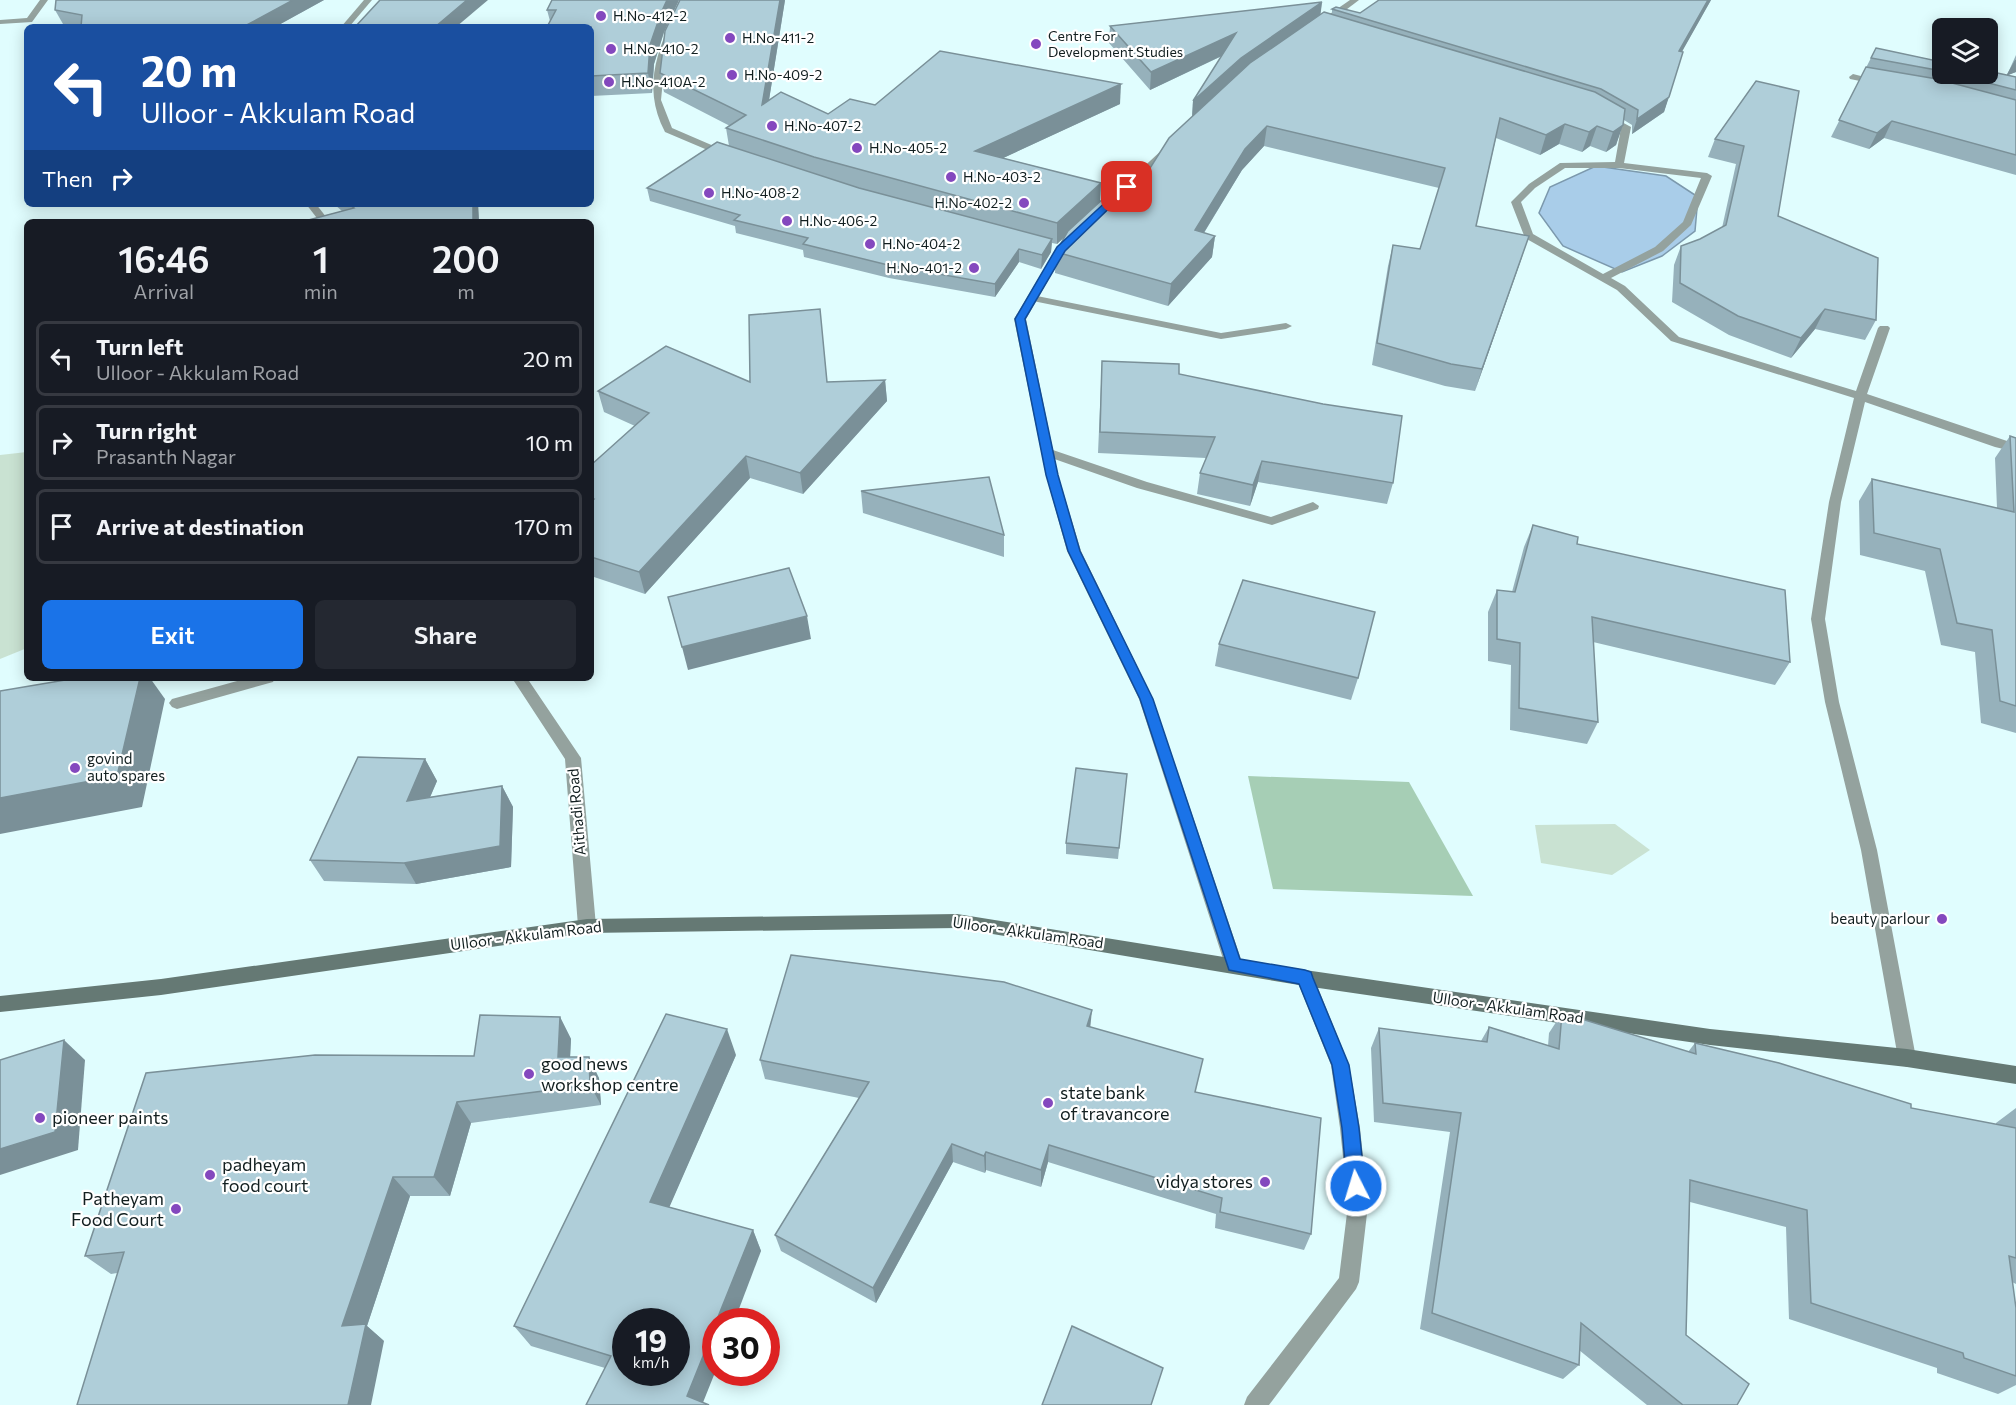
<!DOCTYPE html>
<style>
body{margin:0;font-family:Commissioner,sans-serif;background:#242831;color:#f1f3f6;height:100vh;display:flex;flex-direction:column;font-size:22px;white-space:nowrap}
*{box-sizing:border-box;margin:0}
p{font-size:20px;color:#9ea1a6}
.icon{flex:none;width:33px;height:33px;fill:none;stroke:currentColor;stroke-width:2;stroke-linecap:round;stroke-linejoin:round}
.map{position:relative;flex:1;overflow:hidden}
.drawer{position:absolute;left:24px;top:219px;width:570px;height:462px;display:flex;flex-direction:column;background:#171b24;border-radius:9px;box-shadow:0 3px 15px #0003}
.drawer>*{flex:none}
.top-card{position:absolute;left:24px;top:24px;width:570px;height:183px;border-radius:9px;box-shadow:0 3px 15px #0003;background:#1a4fa0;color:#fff;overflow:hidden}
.buttons{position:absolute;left:1932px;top:18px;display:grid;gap:12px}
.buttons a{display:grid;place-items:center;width:66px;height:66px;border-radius:9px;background:#171b24;box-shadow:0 3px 15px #0003;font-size:30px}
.speed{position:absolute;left:612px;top:1308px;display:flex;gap:12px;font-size:30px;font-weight:700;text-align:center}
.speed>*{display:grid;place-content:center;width:78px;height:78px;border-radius:50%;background:#171b24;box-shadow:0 3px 15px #0003;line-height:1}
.speed small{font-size:15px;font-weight:400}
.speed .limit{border:9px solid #d22;background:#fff;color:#111}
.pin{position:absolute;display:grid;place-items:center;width:51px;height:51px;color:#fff;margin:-26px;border-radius:12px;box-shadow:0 3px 9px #0006}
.me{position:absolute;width:66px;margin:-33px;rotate:355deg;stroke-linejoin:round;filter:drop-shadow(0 0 4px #0008)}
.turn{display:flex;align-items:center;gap:21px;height:126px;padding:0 18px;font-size:27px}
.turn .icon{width:78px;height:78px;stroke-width:2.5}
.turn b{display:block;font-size:42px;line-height:51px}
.then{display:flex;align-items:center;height:57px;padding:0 18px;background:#0003;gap:12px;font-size:22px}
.eta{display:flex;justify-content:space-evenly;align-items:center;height:102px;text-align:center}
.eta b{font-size:36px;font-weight:600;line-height:42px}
.primary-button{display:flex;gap:12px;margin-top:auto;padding:12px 18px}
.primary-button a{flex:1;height:69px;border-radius:9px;background:#1a73e8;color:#fff;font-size:24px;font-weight:600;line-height:69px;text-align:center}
.primary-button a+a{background:#242831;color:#f1f3f6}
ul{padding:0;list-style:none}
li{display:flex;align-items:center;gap:18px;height:75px;margin:0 12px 9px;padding:0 6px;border:3px solid #363941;border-radius:9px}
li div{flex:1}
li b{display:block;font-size:22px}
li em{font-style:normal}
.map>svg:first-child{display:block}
.green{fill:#c9e2d2}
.forest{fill:#a6ceb5}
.water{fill:#a9cde9;stroke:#7c99ad;stroke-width:1.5}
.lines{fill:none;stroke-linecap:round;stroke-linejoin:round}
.minor{fill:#94a29e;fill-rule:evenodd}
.tertiary{fill:#94a29e;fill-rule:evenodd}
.secondary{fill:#657974;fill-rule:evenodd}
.wall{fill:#96b1bb}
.shaded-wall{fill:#7a9098}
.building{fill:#afced9;stroke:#7a9098;stroke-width:1.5;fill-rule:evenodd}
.route{fill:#1a73e8;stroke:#114b97;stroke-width:1.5}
.poi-dot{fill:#8448be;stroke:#fff;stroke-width:2}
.labels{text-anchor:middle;stroke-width:4.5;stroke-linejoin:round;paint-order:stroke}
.far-poi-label{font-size:14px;fill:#121f20;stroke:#fff;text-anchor:start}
.poi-label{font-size:15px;fill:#121f20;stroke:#fff;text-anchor:start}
.street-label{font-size:15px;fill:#121f20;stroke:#fff}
.near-poi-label{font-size:18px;fill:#121f20;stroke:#fff;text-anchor:start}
</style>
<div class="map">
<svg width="2016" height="1405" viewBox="0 0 2016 1405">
<rect width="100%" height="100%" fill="#e0fdfe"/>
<g class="green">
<polygon points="27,452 27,648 0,659 0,455"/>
<polygon points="1615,824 1650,850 1612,875 1541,863 1535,825"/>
</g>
<polygon class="forest" points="1248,776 1409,782 1473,896 1273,889"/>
<polygon class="water" points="1596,166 1666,176 1698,197 1695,231 1662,256 1622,272 1563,246 1539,213 1550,187"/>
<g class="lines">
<g class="minor">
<polygon points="40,0 48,0 32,22 0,24 0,20 27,18"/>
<polygon points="364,0 372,0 349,27 341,27"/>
<path d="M 681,0 L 689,0 L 666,49 L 661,100 L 672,128 L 730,153 L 730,157 L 724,157 L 665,132 C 640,84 660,44 681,0 Z"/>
<polygon points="1853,74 1884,82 1880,85 1850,79 1849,77"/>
<path d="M 1605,113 L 1631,127 L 1624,163 L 1707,173 L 1712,176 L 1691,225 L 1663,251 L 1611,278 L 1625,286 L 1679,337 L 1856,391 L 1878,328 L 1880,326 L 1888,326 L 1890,328 L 1867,394 L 2016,444 L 2016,452 L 1995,447 L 1865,402 L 1841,502 L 1825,619 L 1839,702 L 1877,850 L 1916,1058 L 1914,1064 L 1907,1067 L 1900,1064 L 1898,1058 L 1861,850 L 1825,702 L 1811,619 L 1829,502 L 1854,398 L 1671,341 L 1617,290 L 1525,238 L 1511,202 L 1529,184 L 1560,163 L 1615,162 L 1621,128 L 1602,118 L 1601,116 ZM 1565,168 L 1619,168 L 1701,178 L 1683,222 L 1655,247 L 1603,274 L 1533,234 L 1521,202 L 1535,188 Z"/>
<polygon points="306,204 316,204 330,222 320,222"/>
<polygon points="1032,295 1221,333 1286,323 1292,326 1286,329 1221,339 1028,300 1027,298"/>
<polygon points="1047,448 1147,482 1271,517 1313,502 1319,506 1318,509 1272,525 1137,488 1043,455 1041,452 1043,449"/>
<polygon points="248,678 275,678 273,682 177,709 172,707 169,703 172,699"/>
<polygon points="512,678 527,678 581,758 596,926 593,931 587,933 581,931 578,926 565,759"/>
<polygon points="1305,970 1311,972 1314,978 1349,1065 1360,1128 1368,1205 1359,1282 1356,1289 1269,1405 1244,1405 1247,1397 1339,1278 1348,1205 1340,1128 1331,1065 1296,978 1299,972"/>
</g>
<g class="tertiary">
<polygon points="1350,0 1359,0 1330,22 1324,22 1324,18"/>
<polygon points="1164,148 1172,150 1113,205 1107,205 1107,201"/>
<polygon points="1068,239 1073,242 1065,251 1026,319 1058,475 1081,551 1153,699 1243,965 1240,970 1234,973 1228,970 1225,965 1139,699 1067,551 1046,475 1014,319 1056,249"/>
</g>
<polygon class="secondary" points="957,914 1305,970 1710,1029 1907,1049 2016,1066 2016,1084 1907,1067 1710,1045 1305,986 957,928 587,933 161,995 0,1012 0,996 161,979 587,919"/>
</g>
<g class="wall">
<polygon points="56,0 324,0 275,27 78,27 63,24 55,10"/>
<polygon points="552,0 679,0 664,32 654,64 652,93 591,96 591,27 550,21 547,10"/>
<polygon points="785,0 769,100 828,114 875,105 1120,104 1003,158 1101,183 1100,201 1135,192 1192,117 1193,101 1222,56 1150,90 1109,43 1110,26 1322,2 1320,14 1332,14 1332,9 1360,13 1711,0 1682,51 1664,112 1632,134 1632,125 1624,120 1616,145 1606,152 1590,146 1582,152 1559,144 1540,155 1496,138 1476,226 1522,257 1475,391 1445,386 1372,365 1388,266 1393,245 1420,249 1439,188 1264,146 1242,170 1204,233 1215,236 1212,257 1168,306 1055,273 1056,252 1064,237 1057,244 1052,243 1051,252 1041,269 1019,262 995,297 889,278 804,257 803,250 736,233 735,226 650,201 647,188 729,146 726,128 730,126 664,92 660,73"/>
<polygon points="1876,48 1942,62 1942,74 1988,74 2007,75 2016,55 2016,72 2007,75 2016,77 2016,175 1884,138 1869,149 1831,137"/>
<polygon points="1756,81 1778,216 1876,320 1865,340 1815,329 1791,358 1729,335 1672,302 1674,265 1681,246 1700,239 1722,228 1736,164 1708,157 1715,139"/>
<polygon points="334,204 478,204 479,222 301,222 342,211"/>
<polygon points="822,330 827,382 885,380 887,401 803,494 750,478 645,594 591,576 591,465 635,426 604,412 598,391 750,382"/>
<polygon points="1102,361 1179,374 1323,404 1393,483 1387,504 1258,482 1250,506 1197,494 1200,473 1206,458 1098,453"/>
<polygon points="2010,436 2016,438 2016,733 1981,723 1975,652 1941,645 1925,571 1860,555 1859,501 1872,479 1997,508 1995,458"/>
<polygon points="861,491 1004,535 1004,557 863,513"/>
<polygon points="1533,525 1577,544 1790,662 1775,685 1593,642 1598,722 1587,744 1510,730 1511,665 1488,661 1488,612 1497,590 1512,592 1524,547"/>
<polygon points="1219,644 1358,678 1351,700 1215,666"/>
<polygon points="425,759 437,781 430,797 502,786 513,807 511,867 416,884 324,881 310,860"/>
<polygon points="1127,774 1118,859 1066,854 1066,843"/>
<polygon points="1562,1013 1688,1052 1695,1043 1911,1108 1996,1125 1996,1123 2016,1108 2016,1284 2012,1282 2016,1308 2016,1385 1998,1394 1937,1373 1937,1368 1789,1319 1786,1227 1690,1202 1686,1335 1737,1405 1647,1405 1579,1350 1579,1365 1563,1379 1420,1329 1450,1132 1374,1122 1371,1048 1379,1028 1481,1041 1489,1027 1548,1046 1549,1033"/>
<polygon points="560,1017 571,1039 570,1057 599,1078 601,1105 471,1123 450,1196 410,1196 367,1326 384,1341 117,1273 111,1274 85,1256 474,1056"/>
<polygon points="1090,1027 1195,1092 1311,1234 1304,1250 1215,1228 1216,1214 1048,1162 1041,1187 986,1170 985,1173 953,1162 876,1303 781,1251 775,1235 859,1098 765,1079 760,1060"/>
<polygon points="736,1055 669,1207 753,1230 761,1251 605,1368 531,1346 514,1326"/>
</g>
<g class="shaded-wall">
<polygon points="293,0 324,0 275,27 243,27"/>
<polygon points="467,0 488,0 456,27 435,27"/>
<polygon points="667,0 679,0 664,32 654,64 652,93 648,73 650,45 661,13"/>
<polygon points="780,0 785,0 765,125 762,105"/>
<polygon points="1708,0 1711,0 1674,66 1679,51"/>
<polygon points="1322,2 1320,19 1192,119 1193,101 1241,58"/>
<polygon points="1236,33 1234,50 1150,90 1151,72"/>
<polygon points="2015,60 2016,60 2016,72 2006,76"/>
<polygon points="1121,84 1120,104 975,171 975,151"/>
<polygon points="1669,97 1664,112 1632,134 1637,119"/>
<polygon points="1892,121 1884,138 1869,149 1877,133"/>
<polygon points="1565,124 1559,144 1540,155 1546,135"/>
<polygon points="1623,125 1616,145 1606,152 1613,132"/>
<polygon points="1267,126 1264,146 1242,170 1192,252 1195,230 1245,149"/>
<polygon points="1597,126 1590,146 1582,152 1589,132"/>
<polygon points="1101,183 1100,204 1057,244 1057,223"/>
<polygon points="473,204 478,204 479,222 473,222"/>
<polygon points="1215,236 1212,257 1168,306 1171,284"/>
<polygon points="1529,236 1522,257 1475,391 1482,369"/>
<polygon points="1052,239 1051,252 1041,269 1042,255"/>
<polygon points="1019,249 1019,262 995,297 995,284"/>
<polygon points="1825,309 1815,329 1791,358 1801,338"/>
<polygon points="885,380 887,401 803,494 800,473"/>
<polygon points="746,456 750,478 645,594 639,572"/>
<polygon points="1262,461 1258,482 1250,506 1253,485"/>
<polygon points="807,616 811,639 688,670 682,647"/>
<polygon points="140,678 150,678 165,699 142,807 0,834 0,798"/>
<polygon points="425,759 437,781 419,823 407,801"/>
<polygon points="502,786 513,807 511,867 416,884 404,863"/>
<polygon points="1092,1010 1090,1030 1087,1026"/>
<polygon points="560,1017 571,1039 569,1078 558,1057"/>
<polygon points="727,1029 736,1055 662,1224 650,1202"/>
<polygon points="64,1040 85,1060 78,1150 0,1175 0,1149"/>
<polygon points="589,1057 599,1078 601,1105 590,1085"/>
<polygon points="457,1102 471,1123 450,1196 434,1177"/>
<polygon points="952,1144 953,1162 876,1303 873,1288"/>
<polygon points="1049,1145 1048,1162 1041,1187 1041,1170"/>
<polygon points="986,1152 986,1170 985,1173 984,1156"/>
<polygon points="393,1177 410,1196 367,1326 384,1341 371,1405 348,1405 342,1326"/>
<polygon points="753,1230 761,1251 734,1322 716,1322"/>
<polygon points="716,1324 716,1370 702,1405 687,1396"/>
</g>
<g class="building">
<polygon points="56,0 293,0 243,27 81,27 82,15 55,10"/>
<polygon points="380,0 467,0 435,27 355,27"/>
<polygon points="552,0 667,0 661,13 650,45 648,73 591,76 591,27 547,27 556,10 547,10"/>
<polygon points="680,0 780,0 762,105 781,92 828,114 850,99 875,105 940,51 1121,84 975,151 1101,183 1057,223 814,157 726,128 746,115 660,73 665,31"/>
<polygon points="1379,0 1708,0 1679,51 1683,52 1669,97 1637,119 1638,110 1601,89 1332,9 1336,7 1360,13"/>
<polygon points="1322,2 1241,58 1193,101 1236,33 1151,72 1110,26"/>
<polygon points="1324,12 1595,92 1625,109 1623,125 1613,132 1597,126 1589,132 1565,124 1546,135 1500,118 1476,226 1529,236 1482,369 1451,364 1377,343 1393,245 1420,249 1445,168 1267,126 1245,149 1195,230 1215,236 1171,284 1056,252 1068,231 1116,187 1135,192 1169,138 1250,63"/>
<polygon points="1876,48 1942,62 1942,71 1871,58"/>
<polygon points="1866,67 1937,79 2016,100 2016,155 1892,121 1877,133 1839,120"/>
<polygon points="1988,71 2016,77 2016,90 1953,74 1988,74"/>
<polygon points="1756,81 1799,91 1778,216 1878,258 1876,320 1825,309 1801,338 1738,316 1680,283 1681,246 1700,239 1726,225 1744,146 1715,139"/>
<polygon points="717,142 859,188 1052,239 1042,255 1019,249 995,284 888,265 803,244 808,238 734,220 740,215 647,188"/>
<polygon points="349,204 473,204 473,222 301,222 354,208"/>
<polygon points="820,309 827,382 885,380 800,473 746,456 639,572 591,557 591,502 594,499 591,498 591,465 649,413 598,391 666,346 750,382 749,315"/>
<polygon points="1102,361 1179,364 1179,374 1323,404 1402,416 1393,483 1262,461 1253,485 1200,473 1215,437 1100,432"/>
<polygon points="2010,436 2016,438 2016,706 2000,701 1992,630 1957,623 1940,549 1874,533 1872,479 2014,512"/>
<polygon points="989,477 1004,535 861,491"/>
<polygon points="1533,525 1578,537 1577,544 1785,590 1790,662 1592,617 1598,722 1519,708 1520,643 1497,639 1497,590 1515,592"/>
<polygon points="789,568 807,616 682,647 668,597"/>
<polygon points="1243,580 1375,612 1358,678 1219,644"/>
<polygon points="77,678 140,678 117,776 0,798 0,691"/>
<polygon points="358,757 425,759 407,801 502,786 500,846 404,863 310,860"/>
<polygon points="1076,768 1127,774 1119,848 1066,843"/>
<polygon points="791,955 1004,982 1092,1010 1087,1026 1203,1059 1195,1092 1321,1118 1311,1234 1220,1212 1222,1198 1049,1145 1041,1170 986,1152 984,1156 952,1144 873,1288 775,1235 869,1082 760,1060"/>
<polygon points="1562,1013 1696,1054 1695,1043 1779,1063 1911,1104 1911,1108 2016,1128 2016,1258 2009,1256 2016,1308 2016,1376 1964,1358 1963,1353 1811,1303 1807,1210 1690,1180 1686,1335 1749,1384 1737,1405 1683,1405 1581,1323 1579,1365 1432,1313 1461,1113 1383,1103 1379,1028 1487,1042 1489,1027 1559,1049"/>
<path d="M 666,1014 L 727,1029 L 650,1202 L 753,1230 L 716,1322 L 716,1324 L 687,1396 L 709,1405 L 586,1405 L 611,1356 L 514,1326 ZM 626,1322 L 676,1322 L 676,1372 L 626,1372 Z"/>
<polygon points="480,1015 560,1017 558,1057 589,1057 590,1085 457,1102 434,1177 393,1177 342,1326 366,1324 348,1405 77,1405 124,1252 85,1256 146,1073 315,1055 474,1056"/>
<polygon points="64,1040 55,1132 0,1149 0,1060"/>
<polygon points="1072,1326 1163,1368 1151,1405 1042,1405"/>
</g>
<polygon class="route" points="1124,185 1131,187 1065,251 1025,319 1058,475 1080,551 1153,699 1240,959 1305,970 1311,972 1313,978 1349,1065 1359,1128 1365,1186 1362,1193 1356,1195 1349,1193 1347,1186 1342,1128 1332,1065 1299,984 1229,970 1140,699 1068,551 1046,475 1015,319 1057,247"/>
<g class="poi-dot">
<circle cx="601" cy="16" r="6"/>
<circle cx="730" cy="38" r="6"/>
<circle cx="1036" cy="44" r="6"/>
<circle cx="611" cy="49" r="6"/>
<circle cx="732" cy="75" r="6"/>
<circle cx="609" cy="82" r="6"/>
<circle cx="772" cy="126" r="6"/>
<circle cx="857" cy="148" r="6"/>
<circle cx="951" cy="177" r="6"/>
<circle cx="709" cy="193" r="6"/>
<circle cx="1024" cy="203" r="6"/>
<circle cx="787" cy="221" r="6"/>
<circle cx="870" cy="244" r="6"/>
<circle cx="974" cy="268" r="6"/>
<circle cx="75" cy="768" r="6"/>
<circle cx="1942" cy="919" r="6"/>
<circle cx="529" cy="1074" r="6"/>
<circle cx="1048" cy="1103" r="6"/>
<circle cx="40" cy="1118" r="6"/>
<circle cx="210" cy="1175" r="6"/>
<circle cx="1265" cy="1182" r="6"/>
<circle cx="176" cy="1209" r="6"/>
</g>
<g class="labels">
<g class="far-poi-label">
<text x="613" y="21">H.No-412-2</text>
<text x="1048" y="41">Centre For<tspan x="1048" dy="16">Development Studies</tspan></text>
<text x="742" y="43">H.No-411-2</text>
<text x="623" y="54">H.No-410-2</text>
<text x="744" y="80">H.No-409-2</text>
<text x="621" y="87">H.No-410A-2</text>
<text x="784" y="131">H.No-407-2</text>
<text x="869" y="153">H.No-405-2</text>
<text x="963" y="182">H.No-403-2</text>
<text x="721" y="198">H.No-408-2</text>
<text x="1012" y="208" text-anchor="end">H.No-402-2</text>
<text x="799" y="226">H.No-406-2</text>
<text x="882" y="249">H.No-404-2</text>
<text x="962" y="273" text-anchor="end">H.No-401-2</text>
</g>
<g class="poi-label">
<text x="87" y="764">govind<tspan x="87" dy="17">auto spares</tspan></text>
<text x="1930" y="924" text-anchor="end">beauty parlour</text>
</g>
<g class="street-label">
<text transform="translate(577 812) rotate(-95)" y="5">Aithadi Road</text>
<text transform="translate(1028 933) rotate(8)" y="5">Ulloor - Akkulam Road</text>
<text transform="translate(526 936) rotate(-7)" y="5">Ulloor - Akkulam Road</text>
<text transform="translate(1508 1008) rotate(8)" y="5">Ulloor - Akkulam Road</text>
</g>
<g class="near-poi-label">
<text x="541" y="1070">good news<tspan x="541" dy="21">workshop centre</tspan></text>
<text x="1060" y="1099">state bank<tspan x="1060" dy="21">of travancore</tspan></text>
<text x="52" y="1124">pioneer paints</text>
<text x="222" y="1171">padheyam<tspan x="222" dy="21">food court</tspan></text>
<text x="1253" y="1188" text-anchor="end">vidya stores</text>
<text x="164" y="1205" text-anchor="end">Patheyam<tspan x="164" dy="21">Food Court</tspan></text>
</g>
</g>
</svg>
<div class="buttons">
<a><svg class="icon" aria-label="layers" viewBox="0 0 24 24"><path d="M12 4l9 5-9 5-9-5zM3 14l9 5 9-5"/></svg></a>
</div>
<div class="speed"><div>19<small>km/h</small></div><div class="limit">30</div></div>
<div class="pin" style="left:1127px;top:187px;background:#d93025"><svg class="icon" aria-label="arrive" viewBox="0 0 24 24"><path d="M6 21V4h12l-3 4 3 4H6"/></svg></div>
<svg class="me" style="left:1356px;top:1186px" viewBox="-20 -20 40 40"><circle r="17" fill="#1a73e8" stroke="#fff" stroke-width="3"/><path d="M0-11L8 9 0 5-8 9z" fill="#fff"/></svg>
<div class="top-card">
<div class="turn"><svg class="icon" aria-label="left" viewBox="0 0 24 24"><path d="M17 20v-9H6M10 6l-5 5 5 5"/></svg><div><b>20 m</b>Ulloor - Akkulam Road</div></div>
<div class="then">Then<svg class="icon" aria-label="right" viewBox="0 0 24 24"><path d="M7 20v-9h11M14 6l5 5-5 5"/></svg></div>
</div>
<section class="drawer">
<div class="eta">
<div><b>16:46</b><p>Arrival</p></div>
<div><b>1</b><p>min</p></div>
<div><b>200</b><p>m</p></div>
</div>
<ul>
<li><svg class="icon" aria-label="left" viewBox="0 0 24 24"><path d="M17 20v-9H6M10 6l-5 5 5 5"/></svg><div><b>Turn left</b><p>Ulloor - Akkulam Road</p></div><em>20 m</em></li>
<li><svg class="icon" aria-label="right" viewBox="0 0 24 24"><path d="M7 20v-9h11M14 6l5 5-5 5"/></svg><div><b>Turn right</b><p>Prasanth Nagar</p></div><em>10 m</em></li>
<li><svg class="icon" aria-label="arrive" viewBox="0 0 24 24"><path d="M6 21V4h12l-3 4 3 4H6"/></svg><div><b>Arrive at destination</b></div><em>170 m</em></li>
</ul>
<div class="primary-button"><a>Exit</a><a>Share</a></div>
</section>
</div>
